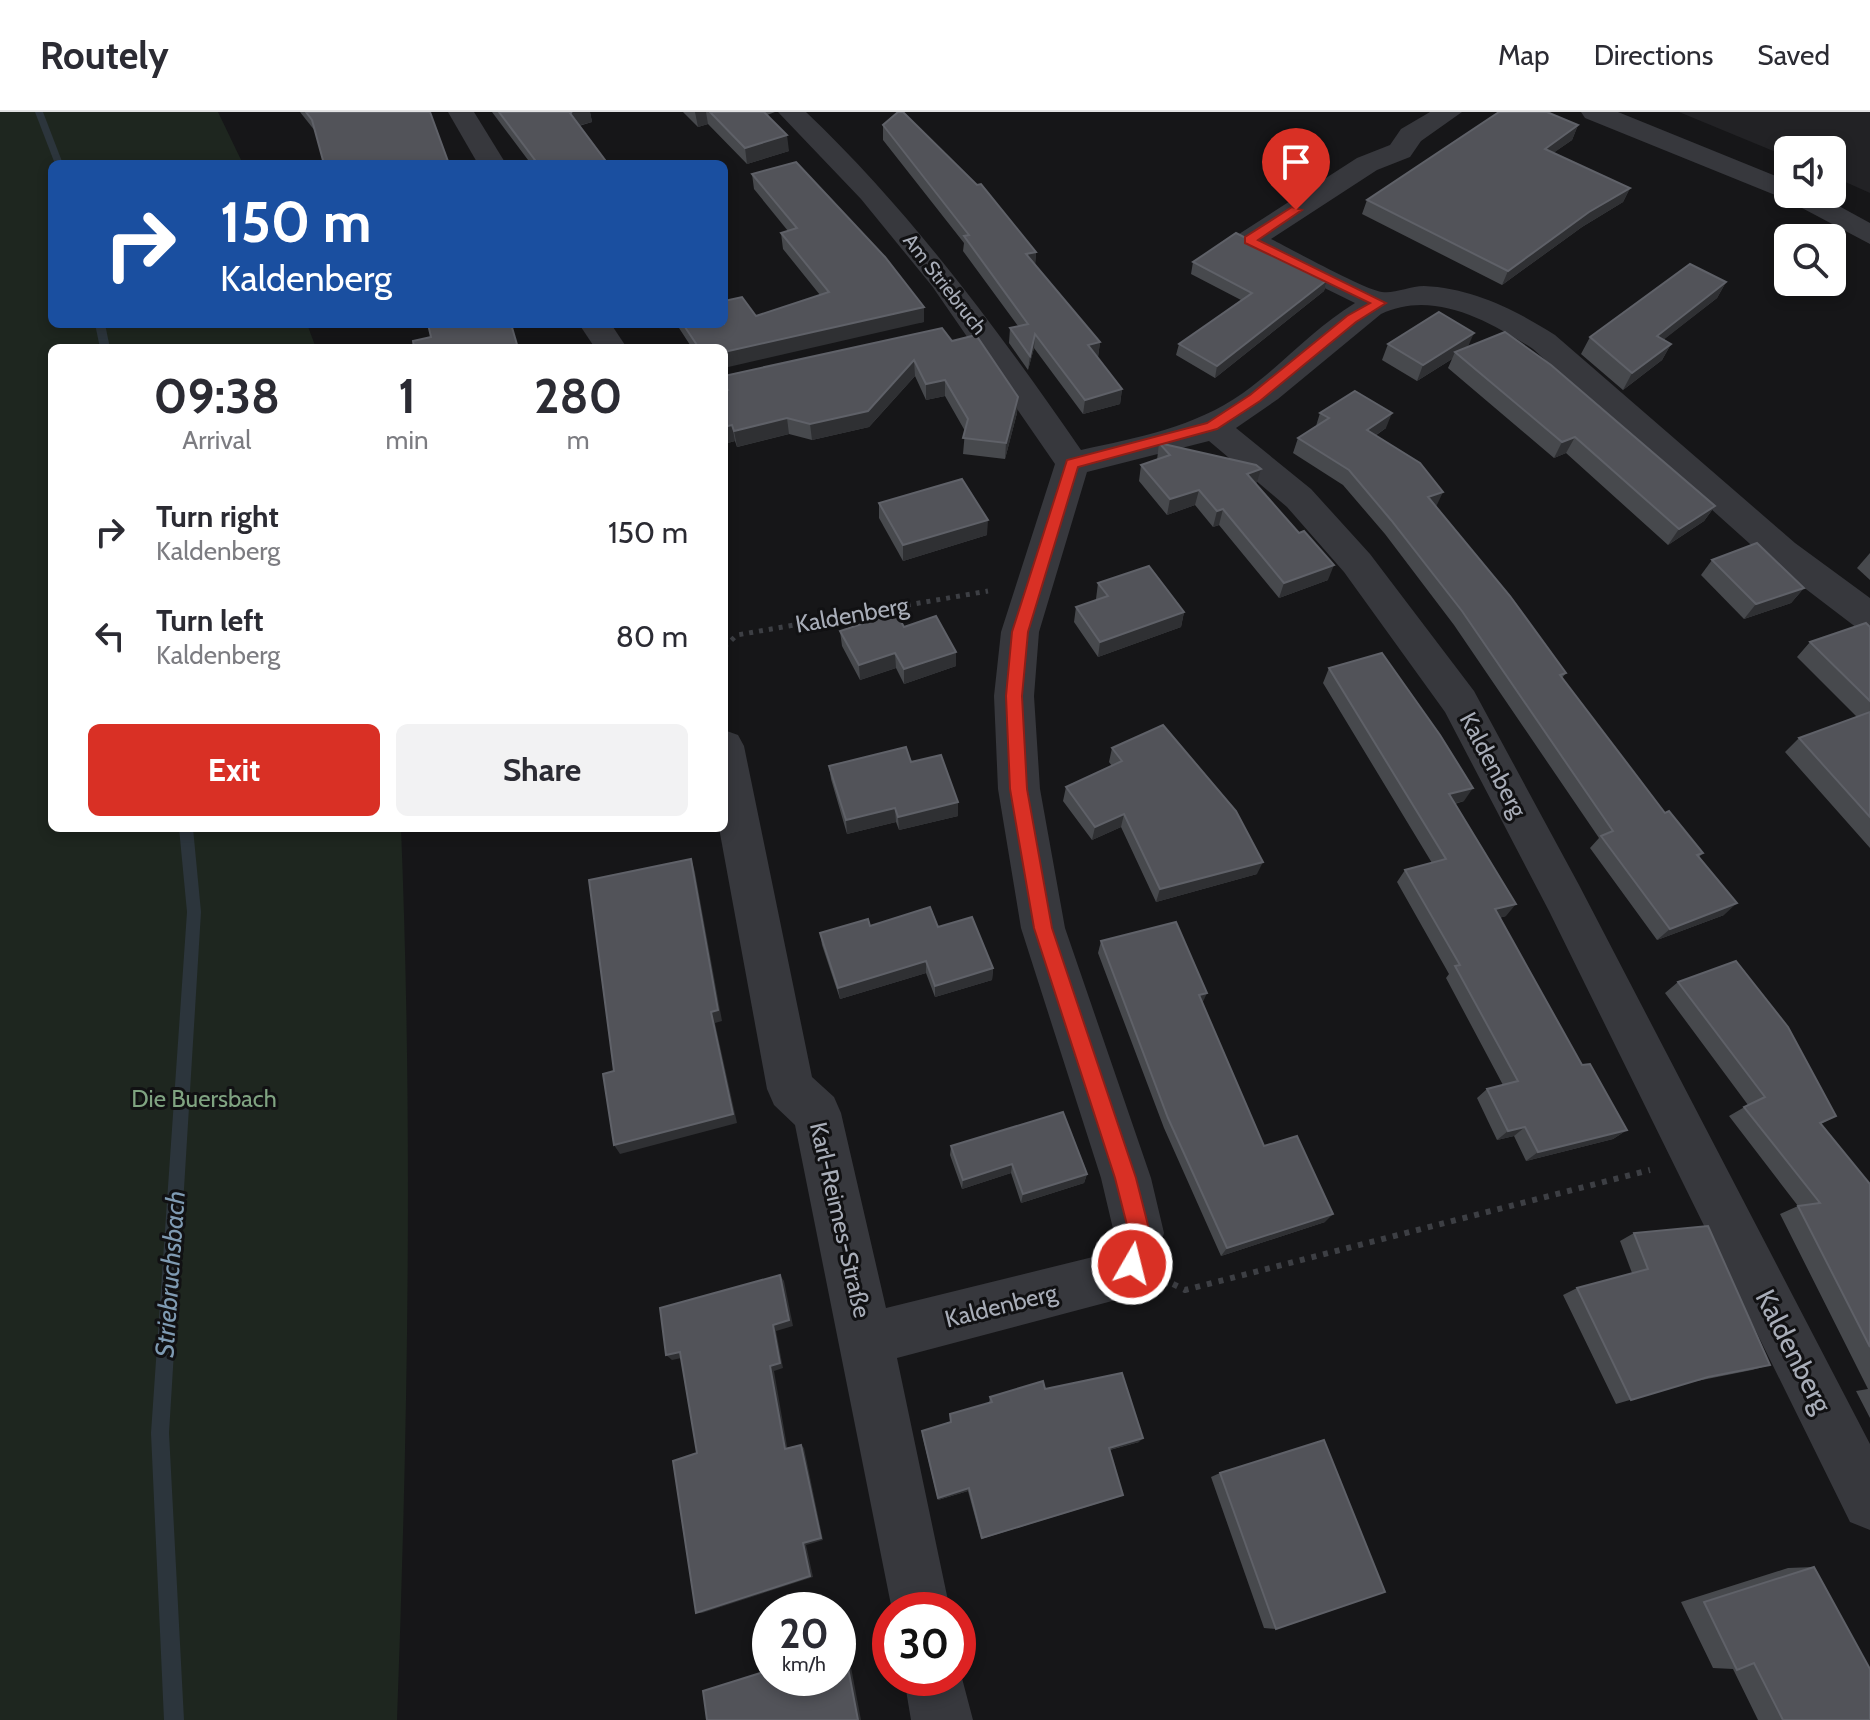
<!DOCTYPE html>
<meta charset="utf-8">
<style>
body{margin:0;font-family:Cabin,sans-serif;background:#f2f2f3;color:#2b2b33;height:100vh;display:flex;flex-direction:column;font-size:30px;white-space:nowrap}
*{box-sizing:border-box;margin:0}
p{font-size:26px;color:#7c7c81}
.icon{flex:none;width:44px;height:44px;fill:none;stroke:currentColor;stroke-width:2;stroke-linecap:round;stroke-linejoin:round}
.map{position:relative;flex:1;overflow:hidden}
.sheet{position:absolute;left:48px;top:232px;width:680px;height:488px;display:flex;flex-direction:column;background:#fff;border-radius:12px;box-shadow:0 4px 12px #0003}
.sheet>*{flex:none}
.hud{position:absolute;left:48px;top:48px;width:680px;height:168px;border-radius:12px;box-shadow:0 4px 12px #0003;background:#1a4fa0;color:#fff;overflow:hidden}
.controls{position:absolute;left:1774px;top:24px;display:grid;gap:16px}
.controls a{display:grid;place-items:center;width:72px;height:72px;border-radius:12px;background:#fff;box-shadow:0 4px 12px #0003;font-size:40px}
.speed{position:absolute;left:752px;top:1480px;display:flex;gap:16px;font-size:40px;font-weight:700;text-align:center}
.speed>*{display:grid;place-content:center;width:104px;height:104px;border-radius:50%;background:#fff;box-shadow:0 4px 12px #0003;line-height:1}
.speed small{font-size:20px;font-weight:400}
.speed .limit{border:12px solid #d22;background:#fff;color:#111}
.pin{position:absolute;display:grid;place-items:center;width:68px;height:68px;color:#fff;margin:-82px -34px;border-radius:50% 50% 50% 0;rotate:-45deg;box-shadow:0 0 8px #0007}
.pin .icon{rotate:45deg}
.me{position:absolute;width:88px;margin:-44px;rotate:8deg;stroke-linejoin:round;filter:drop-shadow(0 0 6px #0008)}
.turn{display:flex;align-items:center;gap:28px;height:168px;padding:0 40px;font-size:36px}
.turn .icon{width:104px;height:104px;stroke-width:2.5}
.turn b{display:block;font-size:56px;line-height:68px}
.eta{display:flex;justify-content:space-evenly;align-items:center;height:136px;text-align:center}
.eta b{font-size:48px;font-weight:700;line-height:56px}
.action{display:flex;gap:16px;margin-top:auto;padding:16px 40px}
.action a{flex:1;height:92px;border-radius:12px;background:#d93025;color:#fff;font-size:32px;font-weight:700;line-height:92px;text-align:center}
.action a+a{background:#f2f2f3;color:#2b2b33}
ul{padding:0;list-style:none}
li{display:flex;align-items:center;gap:24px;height:104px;padding:0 40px}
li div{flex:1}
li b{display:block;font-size:30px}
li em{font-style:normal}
header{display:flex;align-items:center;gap:48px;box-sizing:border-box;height:112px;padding:0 40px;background:#fff;border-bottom:2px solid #e1e1e2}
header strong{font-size:38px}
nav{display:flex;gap:44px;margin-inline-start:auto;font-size:28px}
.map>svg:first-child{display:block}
.built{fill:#222225}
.green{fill:#1e261f}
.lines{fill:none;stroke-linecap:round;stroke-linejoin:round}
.stream{fill:#2c353c;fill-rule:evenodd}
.path-far1{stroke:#3d3f44;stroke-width:5;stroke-dasharray:4 6;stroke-linecap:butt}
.path{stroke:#3d3f44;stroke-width:6;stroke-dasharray:5 7;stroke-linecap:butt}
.minor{fill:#37383d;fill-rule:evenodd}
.wall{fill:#47494d}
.shaded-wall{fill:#2f3033}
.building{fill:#525359;stroke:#5f6168;stroke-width:2}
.route{fill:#d93025;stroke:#8d1f18;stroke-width:2}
.labels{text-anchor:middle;stroke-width:6;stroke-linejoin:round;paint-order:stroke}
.far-street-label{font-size:20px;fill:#a8adb8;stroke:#111113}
.street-label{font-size:24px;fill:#a8adb8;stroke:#111113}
.park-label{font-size:24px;fill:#7fa381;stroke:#111113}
.water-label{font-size:26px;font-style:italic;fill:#7f9bb3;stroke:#111113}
.near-street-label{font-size:28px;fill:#a8adb8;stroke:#111113}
</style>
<header>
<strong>Routely</strong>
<nav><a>Map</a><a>Directions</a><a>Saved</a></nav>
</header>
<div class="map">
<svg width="1870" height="1608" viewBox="0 0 1870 1608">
<rect width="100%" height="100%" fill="#161618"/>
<polygon class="built" points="1679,0 1870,0 1870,81 1832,64 1832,38 1788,38 1788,45"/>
<path class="green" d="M 0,0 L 218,0 L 243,52 L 52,52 L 52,212 L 307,212 L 316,236 L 52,236 L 52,716 L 401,716 C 413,1014 408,1310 397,1608 L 0,1608 Z"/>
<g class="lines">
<g class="stream">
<polygon points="35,0 43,0 63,52 55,52"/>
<polygon points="95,212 105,212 110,236 100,236"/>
<polygon points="179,716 193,716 201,800 169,1321 184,1608 164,1608 151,1321 187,800"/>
</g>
<polyline class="path-far1" points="724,535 737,523 988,479"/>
<polyline class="path" points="1173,1172 1185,1178 1650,1058"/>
<g class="minor">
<polygon points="448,0 474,0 506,52 478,52"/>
<path d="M 778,0 L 806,0 C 912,101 998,218 1081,338 C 1139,325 1193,316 1243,281 C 1282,253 1314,216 1355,191 L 1239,134 L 1234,128 L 1239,122 L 1357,46 L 1390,33 L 1401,17 L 1430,0 L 1462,0 L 1421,29 L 1410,45 L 1377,58 L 1271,127 C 1291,137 1365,178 1382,180 C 1394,182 1410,174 1424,174 C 1472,176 1516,198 1555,223 L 1795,431 L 1870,486 L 1870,520 L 1857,516 L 1769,449 L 1533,237 C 1489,209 1433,177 1381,202 L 1278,287 L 1236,316 L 1311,377 L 1370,442 L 1474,579 L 1579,773 L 1870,1332 L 1870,1418 L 1850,1410 L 1549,799 L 1445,600 L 1344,460 L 1287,395 L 1209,329 L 1087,360 L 1039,520 L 1034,584 L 1040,677 L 1065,816 L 1151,1066 L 1164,1121 L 1150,1170 L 1131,1184 L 897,1246 L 950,1498 L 892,1498 L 795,1013 L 774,993 L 767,977 L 719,716 L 724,716 L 724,618 L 738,623 L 744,634 L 812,965 L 834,985 L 841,1001 L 886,1196 L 1101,1143 L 1110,1137 L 1114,1121 L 1101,1066 L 1021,816 L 998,677 L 994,584 L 1001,520 L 1055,352 L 932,174 L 861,87 Z"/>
<polygon points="1581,0 1618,0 1788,69 1788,82 1817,82 1870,111 1870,132 1785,87 1585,6"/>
<polygon points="579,212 611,212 627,236 595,236"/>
<polygon points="958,1551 973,1608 911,1608 904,1566 958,1566"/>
</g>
</g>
<g class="wall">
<polygon points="300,0 430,0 315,19"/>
<polygon points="492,0 590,0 592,10 579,14 608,52 531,52"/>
<polygon points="683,0 775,0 767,3 789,39 747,52 708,12 698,15"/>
<polygon points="883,13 1036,140 1035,153 1100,230 1098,245 1097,245 1122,277 1120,292 1083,302 1034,236 1028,258 1009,231 1010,216 1018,214 963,139 964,131 883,28"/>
<polygon points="1578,13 1572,28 1553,41 1630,76 1623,90 1582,115 1502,173 1362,102 1367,88"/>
<polygon points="752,62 924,210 724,236 692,236 679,216 678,212 724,212 756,204 820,183 783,137 781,121 788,119 754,77"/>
<polygon points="1193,150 1327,168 1324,179 1215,266 1176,243 1179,232 1241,188 1191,162"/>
<polygon points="1726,170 1717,186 1664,227 1671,232 1662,248 1623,278 1581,242 1590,225"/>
<polygon points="952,229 1018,285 1017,301 1005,347 963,342 965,319 945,284 926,288 915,264 869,315 812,328 789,322 737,335 735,329 724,332 724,264"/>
<polygon points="1388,232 1469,234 1715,394 1704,409 1668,433 1566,341 1554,346 1448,256 1452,247 1417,269 1382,248"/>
<polygon points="1320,301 1386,316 1375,324 1436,394 1566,561 1562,566 1665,701 1703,741 1699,745 1724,803 1657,828 1590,736 1599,726 1454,513 1385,422 1343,373 1293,341 1298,326 1316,314"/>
<polygon points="1159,331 1256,373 1328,468 1279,486 1219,413 1213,415 1195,393 1167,403 1139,369 1141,353 1157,348"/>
<polygon points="879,391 987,423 903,449 879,406"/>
<polygon points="1870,441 1870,468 1857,456"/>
<polygon points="1712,448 1804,476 1791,491 1744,507 1701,463"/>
<polygon points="1098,471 1184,500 1181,515 1098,545 1074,510 1076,495 1097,488 1096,487"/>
<polygon points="904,515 956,554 904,572 896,556 860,568 842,534 840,519"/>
<polygon points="1870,515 1870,736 1785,640 1799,626 1857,605 1797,545 1810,530"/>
<polygon points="1329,556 1464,689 1455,692 1506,804 1499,806 1582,953 1627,1018 1613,1027 1526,1049 1514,1024 1497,1028 1477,986 1487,977 1503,973 1446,866 1449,862 1397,770 1405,758 1432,751 1323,571"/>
<polygon points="1112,636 1257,762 1156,790 1121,715 1092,728 1063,689 1066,675 1112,654 1109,650"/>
<polygon points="829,654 958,704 899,718 896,710 847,722 831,667"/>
<polygon points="870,814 938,815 993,856 992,868 935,885 926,861 840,887 822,833 820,821"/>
<polygon points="1101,829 1203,892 1264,1034 1325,1110 1221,1144 1164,1016 1098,841"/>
<polygon points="1678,870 1836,1004 1821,1012 1870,1072 1870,1306 1856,1279 1868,1277 1780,1102 1798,1094 1729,1004 1748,993 1665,881"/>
<polygon points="951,1034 1087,1062 1084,1071 1021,1091 1011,1061 962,1077 950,1043"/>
<polygon points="1634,1121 1770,1253 1752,1258 1692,1270 1616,1292 1563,1183 1577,1176 1632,1161 1620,1129"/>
<polygon points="1045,1277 1139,1330 1110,1338 1123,1383 981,1427 968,1379 938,1388 922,1322 950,1310 950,1302 989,1291 990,1285"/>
<polygon points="1220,1361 1276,1517 1264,1516 1211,1365"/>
<polygon points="1814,1455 1869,1556 1870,1555 1870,1608 1758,1608 1733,1557 1713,1556 1681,1490 1788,1456"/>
</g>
<g class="shaded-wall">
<polygon points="572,0 590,0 592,10 573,15 570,1"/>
<polygon points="695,0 706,0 708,12 698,15"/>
<polygon points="1578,13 1572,28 1539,51 1545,37"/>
<polygon points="787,23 789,39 747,52 745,36"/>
<polygon points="1630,76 1623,90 1582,115 1502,173 1508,159 1589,100"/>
<polygon points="1036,140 1035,155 1026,142"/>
<polygon points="1327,168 1324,179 1215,266 1217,254"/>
<polygon points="1726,170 1717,186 1648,240 1657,224"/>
<polygon points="924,195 924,210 724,256 724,240"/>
<polygon points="1474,221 1467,237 1455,240 1452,247 1417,269 1423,253"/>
<polygon points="1035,222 1034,236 1028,258 1030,244"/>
<polygon points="1100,230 1098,245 1087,248 1088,233"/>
<polygon points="1671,232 1662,248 1623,278 1632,261"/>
<polygon points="914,248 915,264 869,315 812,328 810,312"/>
<polygon points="945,268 945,284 926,288 926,272"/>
<polygon points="1122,277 1120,292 1083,302 1085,288"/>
<polygon points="1018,285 1017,301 1005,347 1006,331"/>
<polygon points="1392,301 1386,316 1361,333 1367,318"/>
<polygon points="787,306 789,322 737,335 734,319"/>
<polygon points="732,313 735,329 724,332 724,315"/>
<polygon points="1575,325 1566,341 1554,346 1562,330"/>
<polygon points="1261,357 1256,373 1247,362"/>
<polygon points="1199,378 1195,393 1167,403 1170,387"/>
<polygon points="1443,380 1436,395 1428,385"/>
<polygon points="1715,394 1704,409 1668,433 1679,417"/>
<polygon points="1223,397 1219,413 1213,415 1217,399"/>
<polygon points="988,408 987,423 903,449 903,433"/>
<polygon points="1334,453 1328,468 1279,486 1284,471"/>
<polygon points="1804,476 1791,491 1744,507 1756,492"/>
<polygon points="1184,500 1181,515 1098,545 1100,530"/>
<polygon points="956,540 956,554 904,572 904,557"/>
<polygon points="895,541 896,556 860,568 859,553"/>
<polygon points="1473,676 1464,689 1440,695 1449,682"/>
<polygon points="958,690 958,704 899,718 898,705"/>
<polygon points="895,696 896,710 847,722 846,708"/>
<polygon points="1124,702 1121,715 1092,728 1095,715"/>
<polygon points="691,747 695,760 722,909 715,911 737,1011 620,1042 614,1033 711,900"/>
<polygon points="1263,750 1257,762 1156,790 1160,777"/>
<polygon points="1737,791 1724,803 1657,828 1670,817"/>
<polygon points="1516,792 1506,804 1485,810 1495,797"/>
<polygon points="926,849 926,861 840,887 838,876"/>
<polygon points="993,856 992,868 935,885 935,874"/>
<polygon points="1207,881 1202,892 1199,883"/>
<polygon points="1525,1015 1514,1024 1497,1028 1508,1019"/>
<polygon points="1627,1018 1613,1027 1526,1049 1538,1040"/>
<polygon points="1012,1052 1011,1061 962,1077 963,1068"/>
<polygon points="1087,1062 1084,1071 1021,1091 1023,1082"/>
<polygon points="1333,1102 1325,1110 1221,1144 1227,1136"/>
<polygon points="780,1163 784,1169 793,1214 776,1219 783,1256 774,1259 788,1340 785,1337 770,1254 773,1213"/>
<polygon points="680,1240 686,1245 672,1248 666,1243"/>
<polygon points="1143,1326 1139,1330 1105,1339 1109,1336"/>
<polygon points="801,1333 804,1336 823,1428 806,1433 813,1465 702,1501 696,1501"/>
<polygon points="969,1376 968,1379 938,1388 938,1386"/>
<polygon points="1123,1383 1119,1385 981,1427 982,1426"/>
<polygon points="847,1534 861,1608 858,1608 844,1535"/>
</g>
<g class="building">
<polygon points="306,0 430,0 449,52 324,52 312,8"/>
<polygon points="499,0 572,0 570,1 608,52 538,52"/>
<polygon points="710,0 764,0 787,23 745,36"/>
<polygon points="898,0 903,0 977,73 981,72 1036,140 1026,142 1100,230 1088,233 1122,277 1085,288 1035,222 1030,244 1010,216 1028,212 964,124 969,123 883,13"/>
<polygon points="1499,0 1547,0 1578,13 1545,37 1630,76 1589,100 1508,159 1367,88"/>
<polygon points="796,50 885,145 924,195 724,240 724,236 699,236 683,212 724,212 724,189 742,185 756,204 829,180 781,121 797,116 752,62"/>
<polygon points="1236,121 1327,168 1217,254 1179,232 1252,181 1193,150"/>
<polygon points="1690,152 1726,170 1657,224 1671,232 1632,261 1590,225"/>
<polygon points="1439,200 1474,221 1423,253 1388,232"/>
<polygon points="428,212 511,212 518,236 414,236 413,229 431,225"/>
<polygon points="942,216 952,229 976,223 1018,285 1006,331 963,326 968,307 945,268 926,272 914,248 868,299 810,312 787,306 734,319 732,313 724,315 724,279 728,278 724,272 724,264"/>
<polygon points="1505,220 1551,253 1715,394 1679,417 1575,325 1562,330 1455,240"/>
<polygon points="1355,279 1392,301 1367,318 1420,351 1443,380 1428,385 1510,484 1566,561 1560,563 1665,701 1669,699 1703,741 1697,743 1737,791 1670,817 1601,724 1613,719 1462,499 1391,408 1349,358 1298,326 1329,306 1320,301"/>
<polygon points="1159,331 1256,353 1261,357 1247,362 1299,421 1304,419 1334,453 1284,471 1223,397 1217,399 1199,378 1170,387 1141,353 1170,343"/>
<polygon points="962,367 988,408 903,433 879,391"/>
<polygon points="1757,431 1804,476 1756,492 1712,448"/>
<polygon points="1149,454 1184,500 1100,530 1076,495 1108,484 1098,471"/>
<polygon points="896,501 904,515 936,504 956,540 904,557 895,541 859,553 840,519"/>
<polygon points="1866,511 1870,515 1870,589 1810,530"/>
<polygon points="1382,541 1440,623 1473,676 1449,682 1516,792 1495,797 1582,953 1590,952 1627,1018 1538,1040 1525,1015 1508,1019 1487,977 1518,969 1455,854 1460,853 1405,758 1446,747 1329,556"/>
<polygon points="1870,600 1870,705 1799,626"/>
<polygon points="1163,613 1236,699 1263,750 1160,777 1124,702 1095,715 1066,675 1122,649 1112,636"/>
<polygon points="906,635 911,650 941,643 958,690 898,705 895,696 846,708 829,654"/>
<polygon points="691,747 718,898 711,900 733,1002 614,1033 603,962 614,959 589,768"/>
<polygon points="930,795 938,815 972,805 993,856 935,874 926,849 838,876 820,821 868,807 870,814"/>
<polygon points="1176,810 1207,881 1199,883 1264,1034 1297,1024 1333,1102 1227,1136 1168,1006 1101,829"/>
<polygon points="1736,849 1788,915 1836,1004 1820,1011 1870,1072 1870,1235 1798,1094 1820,1091 1744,995 1765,985 1678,870"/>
<polygon points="1063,1000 1087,1062 1023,1082 1012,1052 963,1068 951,1034"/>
<polygon points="1708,1114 1770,1253 1708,1265 1631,1288 1577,1176 1648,1157 1634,1121"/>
<polygon points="780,1163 789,1208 773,1213 780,1251 770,1254 785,1337 801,1333 821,1426 803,1431 810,1464 696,1501 673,1349 697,1341 680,1240 666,1243 660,1196"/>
<polygon points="1122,1261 1143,1326 1109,1336 1123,1383 982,1426 969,1376 938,1386 922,1319 951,1310 950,1302 992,1290 990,1285 1043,1269 1045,1277"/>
<polygon points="1324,1328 1385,1480 1276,1517 1220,1361"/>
<polygon points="1814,1455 1870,1557 1870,1608 1783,1608 1754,1551 1737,1558 1704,1490"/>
<polygon points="844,1535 858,1608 707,1608 703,1579 770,1558 770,1566 838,1566 838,1537"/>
</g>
<polygon class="route" points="1292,95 1302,98 1258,128 1386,191 1356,210 1260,289 1217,317 1078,355 1028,520 1022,584 1027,677 1052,816 1136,1066 1150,1121 1140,1160 1132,1163 1124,1160 1121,1152 1129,1121 1115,1066 1034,816 1010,677 1006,584 1012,520 1067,348 1207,311 1250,283 1347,204 1370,191 1245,131 1245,125"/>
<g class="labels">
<g class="far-street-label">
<text transform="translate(945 172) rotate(52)" y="7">Am Striebruch</text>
</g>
<g class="street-label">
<text transform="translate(852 503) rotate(-10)" y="8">Kaldenberg</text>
<text transform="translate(1493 653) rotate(62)" y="8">Kaldenberg</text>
<text transform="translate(840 1108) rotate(77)" y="8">Karl-Reimes-Straße</text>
<text transform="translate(1001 1194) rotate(-14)" y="8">Kaldenberg</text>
</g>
<g class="park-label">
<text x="204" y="995">Die Buersbach</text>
</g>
<g class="water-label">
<text transform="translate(170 1162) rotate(-86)" y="9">Striebruchsbach</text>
</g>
<g class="near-street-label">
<text transform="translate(1794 1239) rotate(63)" y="10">Kaldenberg</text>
</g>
</g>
</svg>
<div class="controls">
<a><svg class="icon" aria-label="sound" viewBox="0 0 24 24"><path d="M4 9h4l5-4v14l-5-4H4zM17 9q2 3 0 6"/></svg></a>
<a><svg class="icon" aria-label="search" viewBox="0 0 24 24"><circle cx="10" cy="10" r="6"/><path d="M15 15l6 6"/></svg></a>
</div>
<div class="speed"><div>20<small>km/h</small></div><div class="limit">30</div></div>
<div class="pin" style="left:1296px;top:98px;background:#d93025"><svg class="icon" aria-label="arrive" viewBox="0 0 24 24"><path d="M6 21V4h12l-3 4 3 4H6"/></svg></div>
<svg class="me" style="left:1132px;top:1152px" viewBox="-20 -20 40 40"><circle r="17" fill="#d93025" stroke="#fff" stroke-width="3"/><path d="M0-11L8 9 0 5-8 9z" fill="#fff"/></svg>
<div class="hud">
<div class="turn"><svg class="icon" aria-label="right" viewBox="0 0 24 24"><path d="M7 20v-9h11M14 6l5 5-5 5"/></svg><div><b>150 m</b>Kaldenberg</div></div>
</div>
<section class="sheet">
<div class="eta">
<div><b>09:38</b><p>Arrival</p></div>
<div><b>1</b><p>min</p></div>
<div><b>280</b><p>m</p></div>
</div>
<ul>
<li><svg class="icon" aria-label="right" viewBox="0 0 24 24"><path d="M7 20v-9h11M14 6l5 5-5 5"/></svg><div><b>Turn right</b><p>Kaldenberg</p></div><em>150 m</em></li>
<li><svg class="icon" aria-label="left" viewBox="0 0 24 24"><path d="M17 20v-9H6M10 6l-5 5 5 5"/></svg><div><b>Turn left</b><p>Kaldenberg</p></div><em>80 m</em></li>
</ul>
<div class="action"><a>Exit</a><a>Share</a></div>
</section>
</div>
